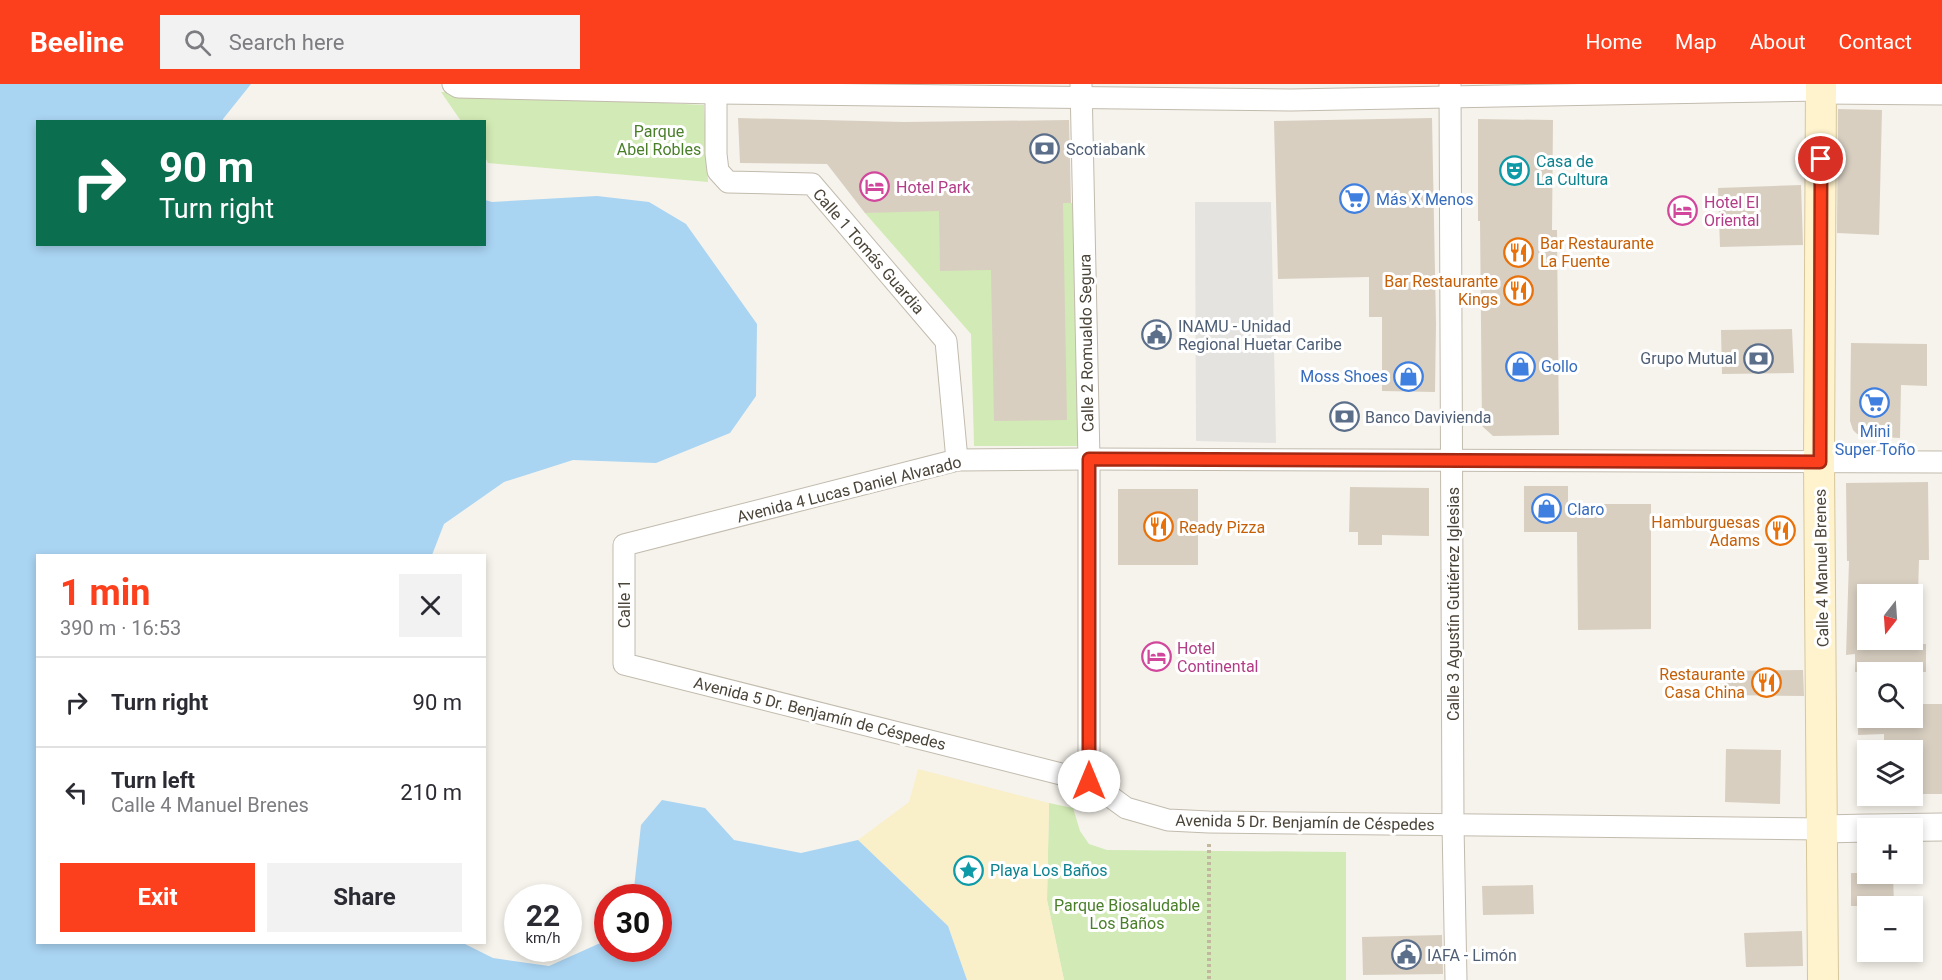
<!DOCTYPE html>
<meta charset="utf-8">
<style>
body{margin:0;font-family:Roboto,sans-serif;background:#f2f2f3;color:#2b2b33;height:100vh;display:flex;flex-direction:column;font-size:22px;white-space:nowrap}
*{box-sizing:border-box;margin:0}
p{font-size:20px;color:#7c7c81}
.icon{flex:none;width:33px;height:33px;fill:none;stroke:currentColor;stroke-width:2;stroke-linecap:round;stroke-linejoin:round}
.map{position:relative;flex:1;overflow:hidden}
.side{position:absolute;left:36px;top:470px;width:450px;height:390px;display:flex;flex-direction:column;background:#fff;border-radius:0px;box-shadow:0 3px 9px #0003}
.side>*{flex:none}
.guide{position:absolute;left:36px;top:36px;width:450px;height:126px;border-radius:0px;box-shadow:0 3px 9px #0003;background:#0b6e4f;color:#fff;overflow:hidden}
.needle{width:39px;rotate:197deg}
.tools{position:absolute;left:1857px;top:500px;display:grid;gap:12px}
.tools a{display:grid;place-items:center;width:66px;height:66px;border-radius:0px;background:#fff;box-shadow:0 3px 9px #0003;font-size:30px}
.speed{position:absolute;left:504px;top:800px;display:flex;gap:12px;font-size:30px;font-weight:700;text-align:center}
.speed>*{display:grid;place-content:center;width:78px;height:78px;border-radius:50%;background:#fff;box-shadow:0 3px 9px #0003;line-height:1}
.speed small{font-size:15px;font-weight:400}
.speed .limit{border:9px solid #d22;background:#fff;color:#111}
.pin{position:absolute;display:grid;place-items:center;width:51px;height:51px;color:#fff;margin:-26px;border:3px solid #fff;border-radius:50%;box-shadow:0 2px 6px #0007}
.me{position:absolute;width:66px;margin:-33px;rotate:0deg;stroke-linejoin:round;filter:drop-shadow(0 0 4px #0008)}
.turn{display:flex;align-items:center;gap:21px;height:126px;padding:0 24px;font-size:27px}
.turn .icon{width:78px;height:78px;stroke-width:2.5}
.turn b{display:block;font-size:42px;line-height:51px}
.round{display:grid;place-items:center;flex:none;width:63px;height:63px;border-radius:0px;background:#f2f2f3}
.headline{display:flex;align-items:center;justify-content:space-between;height:102px;padding:0 24px}
h1{font-size:36px;font-weight:700;line-height:45px;color:#fc3f1d}
.primary-button{display:flex;gap:12px;margin-top:auto;padding:12px 24px}
.primary-button a{flex:1;height:69px;border-radius:0px;background:#fc3f1d;color:#fff;font-size:24px;font-weight:700;line-height:69px;text-align:center}
.primary-button a+a{background:#f2f2f3;color:#2b2b33}
ul{padding:0;list-style:none}
li{display:flex;align-items:center;gap:18px;height:90px;padding:0 24px;border-top:2px solid #e1e1e2}
li div{flex:1}
li b{display:block;font-size:22px}
li em{font-style:normal}
header{display:flex;align-items:center;gap:36px;box-sizing:border-box;height:84px;padding:0 30px;background:#fc3f1d;color:#fff}
header strong{font-size:28px}
nav{display:flex;gap:33px;margin-inline-start:auto;font-size:21px}
.search{width:420px;height:54px;background:#f2f2f3;display:flex;align-items:center;gap:15px;box-sizing:border-box;padding:0 21px;border-radius:0px;color:#7c7c81;font-size:22px}
.map>svg:first-child{display:block}
.green{fill:#d2eab5}
.sand{fill:#f9efc9}
.parking{fill:#e5e3e0}
.water{fill:#a9d4f2}
.building{fill:#d8cfc1}
.lines{fill:none;stroke-linecap:round;stroke-linejoin:round}
.minor-casing{stroke:#c2bbae;stroke-width:23}
.tertiary-casing{stroke:#c2bbae;stroke-width:29}
.secondary-casing{stroke:#d6c79b;stroke-width:32}
.path{stroke:#c4b79f;stroke-width:4;stroke-dasharray:3 3;stroke-linecap:butt}
.minor{stroke:#fff;stroke-width:21}
.tertiary{stroke:#fff;stroke-width:27}
.secondary{stroke:#fff3cd;stroke-width:30}
.route-casing{stroke:#a42913;stroke-width:15}
.route{stroke:#fc3f1d;stroke-width:10}
.labels{text-anchor:middle;stroke-width:6;stroke-linejoin:round;paint-order:stroke}
.park-label{font-size:16px;fill:#4a7f2a;stroke:#fff}
.service-label{font-size:16px;fill:#4e5e75;stroke:#fff;text-anchor:start}
.culture-label{font-size:16px;fill:#0d838f;stroke:#fff;text-anchor:start}
.hotel-label{font-size:16px;fill:#b23c85;stroke:#fff;text-anchor:start}
.shop-label{font-size:16px;fill:#366cbe;stroke:#fff;text-anchor:start}
.food-label{font-size:16px;fill:#c56008;stroke:#fff;text-anchor:end}
.street-label{font-size:16px;fill:#4b4439;stroke:#fff}
</style>
<header>
<strong>Beeline</strong>
<div class="search"><svg class="icon" aria-label="search" viewBox="0 0 24 24"><circle cx="10" cy="10" r="6"/><path d="M15 15l6 6"/></svg>Search here</div>
<nav><a>Home</a><a>Map</a><a>About</a><a>Contact</a></nav>
</header>
<div class="map">
<svg width="1942" height="896" viewBox="0 0 1942 896">
<rect width="100%" height="100%" fill="#f6f3ec"/>
<g class="green">
<polygon points="441,8 704,21 708,98 488,79 485,73 484,38 461,37"/>
<polygon points="1018,119 1074,119 1081,362 974,362 971,250 865,129"/>
<polygon points="1049,719 1073,724 1080,747 1089,760 1107,766 1346,768 1346,896 1064,896 1047,816"/>
</g>
<polygon class="sand" points="918,685 1049,719 1047,816 1064,896 967,896 948,842 858,756 909,718"/>
<polygon class="parking" points="1195,118 1271,118 1276,359 1196,357"/>
<polygon class="water" points="0,0 251,0 223,35 223,37 38,38 38,160 484,160 485,116 492,118 597,112 649,118 686,140 757,240 756,312 730,349 656,379 573,376 504,398 444,440 432,471 38,471 38,858 461,858 493,874 549,882 607,856 608,864 658,864 658,813 633,813 641,741 662,716 705,724 734,756 801,769 858,756 948,842 967,896 0,896"/>
<g class="building">
<polygon points="1838,25 1882,26 1879,151 1837,149"/>
<polygon points="738,34 904,38 1069,36 1071,119 1063,119 1067,336 994,337 991,186 940,187 939,127 865,129 827,80 740,79"/>
<polygon points="1432,34 1436,240 1435,308 1382,307 1382,233 1369,233 1369,193 1278,195 1274,37"/>
<polygon points="1478,35 1553,36 1552,146 1557,146 1559,351 1493,352 1482,342 1480,137 1478,137"/>
<polygon points="1801,101 1803,161 1720,163 1718,104"/>
<polygon points="1792,245 1794,289 1722,290 1721,246"/>
<polygon points="1851,259 1927,260 1927,302 1901,301 1900,354 1864,352 1857,350 1853,346 1850,337"/>
<polygon points="1928,398 1929,476 1919,476 1918,510 1868,510 1868,555 1922,555 1922,560 1926,560 1926,588 1855,588 1855,570 1846,571 1849,477 1847,477 1846,399"/>
<polygon points="1524,402 1568,402 1568,420 1651,420 1651,545 1578,546 1577,448 1524,448"/>
<polygon points="1350,403 1429,404 1429,452 1382,451 1382,461 1358,461 1358,448 1349,448"/>
<rect x="1118" y="405" width="80" height="76"/>
<polygon points="1803,586 1804,612 1723,611 1724,587"/>
<polygon points="1912,620 1942,620 1942,710 1912,710 1912,666 1884,666 1884,650 1858,651 1858,633 1912,633"/>
<polygon points="1726,665 1781,666 1780,720 1725,718"/>
<polygon points="1851,789 1893,789 1894,822 1851,822"/>
<polygon points="1533,801 1534,830 1483,831 1482,802"/>
<polygon points="1802,847 1803,882 1746,883 1744,849"/>
<polygon points="1442,851 1443,890 1363,891 1362,853"/>
</g>
<g class="lines">
<defs>
<g id="minor">
<polyline points="453,0 458,3 716,9 1291,16 1821,6"/>
<polyline points="716,0 716,70 718,87 728,98 812,100 946,257 957,376"/>
<polyline points="1081,0 1089,375 1089,697"/>
<polyline points="1450,1 1453,741 1456,896"/>
<polyline points="1823,745 1209,738 1168,736 1126,724 1089,697 624,580 624,461 957,376 1089,375 1942,378"/>
</g>
<g id="tertiary">
<polyline points="1821,6 1942,7"/>
<polyline points="1872,744 1942,743"/>
<polyline points="1823,745 1868,744"/>
</g>
<polyline id="secondary" points="1821,0 1819,378 1823,896"/>
</defs>
<use href="#minor" class="minor-casing"/>
<use href="#tertiary" class="tertiary-casing"/>
<use href="#secondary" class="secondary-casing"/>
<polyline class="path" points="1209,760 1209,896"/>
<use href="#minor" class="minor"/>
<use href="#tertiary" class="tertiary"/>
<use href="#secondary" class="secondary"/>
</g>
<g class="lines">
<defs>
<polyline id="route" points="1089,697 1089,375 1820,378 1821,75"/>
</defs>
<use href="#route" class="route-casing"/>
<use href="#route" class="route"/>
</g>
<defs>
<symbol id="bank-ring" viewBox="-11 -11 22 22"><circle r="9.5" fill="#fff" stroke="#5c6f8a" stroke-width="1.5"/><path d="M-6-4H6V4H-6ZM0-2.3a2.3 2.3 0 1 0 0 4.6a2.3 2.3 0 1 0 0-4.6Z" fill="#5c6f8a"/></symbol>
<symbol id="theatre-ring" viewBox="-11 -11 22 22"><circle r="9.5" fill="#fff" stroke="#0f9aa8" stroke-width="1.5"/><path d="M-5-5.5Q0-4 5-5.5V0Q5 5 0 6Q-5 5-5 0ZM-3.3-2.5H-1v1.5H-3.3ZM1-2.5H3.3v1.5H1ZM-2.8 1Q0 5.5 2.8 1Z" fill="#0f9aa8"/></symbol>
<symbol id="hotel-ring" viewBox="-11 -11 22 22"><circle r="9.5" fill="#fff" stroke="#d1479c" stroke-width="1.5"/><path d="M-6-4.5h1.5V1H6V5H4.5V3h-9V5H-6ZM-4 0a1.8 1.8 0 1 1 3.6 0ZM.5 0V-2.5h3Q6-2.5 6 0Z" fill="#d1479c"/></symbol>
<symbol id="supermarket-ring" viewBox="-11 -11 22 22"><circle r="9.5" fill="#fff" stroke="#3f7fe0" stroke-width="1.5"/><path d="M-6-5.5h2.5l.6 2H6L4.5 2H-2.5L-4.4-4H-6ZM-1.5 3.2a1.3 1.3 0 1 0 .1 0ZM3 3.2a1.3 1.3 0 1 0 .1 0Z" fill="#3f7fe0"/></symbol>
<symbol id="restaurant-ring" viewBox="-11 -11 22 22"><circle r="9.5" fill="#fff" stroke="#e8710a" stroke-width="1.5"/><path d="M-5-6h1v4h1v-4h1v4h1v-4h1v5L-1.5 .5V6h-2V.5L-5-1ZM5-6V6H3V1.5H1.5Q1.5-4 5-6Z" fill="#e8710a"/></symbol>
<symbol id="civic-ring" viewBox="-11 -11 22 22"><circle r="9.5" fill="#fff" stroke="#5c6f8a" stroke-width="1.5"/><path d="M-.6-6.5H3V-4.5H.6V-3L4-1V1h2V6H-6V1h2V-1L-.6-3ZM-1.2 2.5V6h2.4V2.5Z" fill="#5c6f8a"/></symbol>
<symbol id="shop-ring" viewBox="-11 -11 22 22"><circle r="9.5" fill="#fff" stroke="#3f7fe0" stroke-width="1.5"/><path d="M-5-2.5h2.3a2.7 3.5 0 0 1 5.4 0H5L5.5 6h-11ZM-1.5-2.5h3a1.5 2.3 0 0 0-3 0Z" fill="#3f7fe0"/></symbol>
<symbol id="sight-ring" viewBox="-11 -11 22 22"><circle r="9.5" fill="#fff" stroke="#0f9aa8" stroke-width="1.5"/><path d="M0-6L1.8-2.2L6-1.7L2.9 1.2L3.7 5.4L0 3.3L-3.7 5.4L-2.9 1.2L-6-1.7L-1.8-2.2Z" fill="#0f9aa8"/></symbol>
</defs>
<g fill-rule="evenodd">
<use href="#bank-ring" x="1028" y="48" width="33" height="33"/>
<use href="#theatre-ring" x="1498" y="70" width="33" height="33"/>
<use href="#hotel-ring" x="858" y="86" width="33" height="33"/>
<use href="#supermarket-ring" x="1338" y="98" width="33" height="33"/>
<use href="#hotel-ring" x="1666" y="110" width="33" height="33"/>
<use href="#restaurant-ring" x="1502" y="152" width="33" height="33"/>
<use href="#restaurant-ring" x="1502" y="190" width="33" height="33"/>
<use href="#civic-ring" x="1140" y="234" width="33" height="33"/>
<use href="#bank-ring" x="1742" y="258" width="33" height="33"/>
<use href="#shop-ring" x="1504" y="266" width="33" height="33"/>
<use href="#shop-ring" x="1392" y="276" width="33" height="33"/>
<use href="#supermarket-ring" x="1858" y="302" width="33" height="33"/>
<use href="#bank-ring" x="1328" y="316" width="33" height="33"/>
<use href="#shop-ring" x="1530" y="408" width="33" height="33"/>
<use href="#restaurant-ring" x="1142" y="426" width="33" height="33"/>
<use href="#restaurant-ring" x="1764" y="430" width="33" height="33"/>
<use href="#hotel-ring" x="1140" y="556" width="33" height="33"/>
<use href="#restaurant-ring" x="1750" y="582" width="33" height="33"/>
<use href="#sight-ring" x="952" y="770" width="33" height="33"/>
<use href="#civic-ring" x="1390" y="854" width="33" height="33"/>
</g>
<g class="labels">
<g class="park-label">
<text x="659" y="53">Parque<tspan x="659" dy="18">Abel Robles</tspan></text>
<text x="1127" y="827">Parque Biosaludable<tspan x="1127" dy="18">Los Baños</tspan></text>
</g>
<g class="service-label">
<text x="1066" y="71">Scotiabank</text>
<text x="1178" y="248">INAMU - Unidad<tspan x="1178" dy="18">Regional Huetar Caribe</tspan></text>
<text x="1737" y="280" text-anchor="end">Grupo Mutual</text>
<text x="1365" y="339">Banco Davivienda</text>
<text x="1427" y="877">IAFA - Limón</text>
</g>
<g class="culture-label">
<text x="1536" y="83">Casa de<tspan x="1536" dy="18">La Cultura</tspan></text>
<text x="990" y="792">Playa Los Baños</text>
</g>
<g class="hotel-label">
<text x="896" y="109">Hotel Park</text>
<text x="1704" y="124">Hotel El<tspan x="1704" dy="18">Oriental</tspan></text>
<text x="1177" y="570">Hotel<tspan x="1177" dy="18">Continental</tspan></text>
</g>
<g class="shop-label">
<text x="1376" y="121">Más X Menos</text>
<text x="1541" y="288">Gollo</text>
<text x="1388" y="298" text-anchor="end">Moss Shoes</text>
<text x="1875" y="353" text-anchor="middle">Mini<tspan x="1875" dy="18">Super Toño</tspan></text>
<text x="1567" y="431">Claro</text>
</g>
<g class="food-label">
<text x="1540" y="165" text-anchor="start">Bar Restaurante<tspan x="1540" dy="18">La Fuente</tspan></text>
<text x="1498" y="203">Bar Restaurante<tspan x="1498" dy="18">Kings</tspan></text>
<text x="1760" y="444">Hamburguesas<tspan x="1760" dy="18">Adams</tspan></text>
<text x="1179" y="449" text-anchor="start">Ready Pizza</text>
<text x="1745" y="596">Restaurante<tspan x="1745" dy="18">Casa China</tspan></text>
</g>
<g class="street-label">
<text transform="translate(869 167) rotate(49)" y="6">Calle 1 Tomás Guardia</text>
<text transform="translate(1086 259) rotate(-91)" y="6">Calle 2 Romualdo Segura</text>
<text transform="translate(849 405) rotate(-14)" y="6">Avenida 4 Lucas Daniel Alvarado</text>
<text transform="translate(1821 484) rotate(-91)" y="6">Calle 4 Manuel Brenes</text>
<text transform="translate(624 520) rotate(-90)" y="6">Calle 1</text>
<text transform="translate(1453 520) rotate(-90)" y="6">Calle 3 Agustín Gutiérrez Iglesias</text>
<text transform="translate(820 629) rotate(14)" y="6">Avenida 5 Dr. Benjamín de Céspedes</text>
<text transform="translate(1305 738) rotate(1)" y="6">Avenida 5 Dr. Benjamín de Céspedes</text>
</g>
</g>
</svg>
<div class="tools">
<a><svg class="needle" viewBox="-14 -14 28 28"><path d="M0-13l5 13h-10z" fill="#e53935"/><path d="M0 13l5-13h-10z" fill="#7c7c81"/></svg></a>
<a><svg class="icon" aria-label="search" viewBox="0 0 24 24"><circle cx="10" cy="10" r="6"/><path d="M15 15l6 6"/></svg></a>
<a><svg class="icon" aria-label="layers" viewBox="0 0 24 24"><path d="M12 4l9 5-9 5-9-5zM3 14l9 5 9-5"/></svg></a>
<a>+</a>
<a>−</a>
</div>
<div class="speed"><div>22<small>km/h</small></div><div class="limit">30</div></div>
<div class="pin" style="left:1821px;top:75px;background:#d93025"><svg class="icon" aria-label="arrive" viewBox="0 0 24 24"><path d="M6 21V4h12l-3 4 3 4H6"/></svg></div>
<svg class="me" style="left:1089px;top:697px" viewBox="-20 -20 40 40"><circle r="19" fill="#fff"/><path d="M0-13L10 11 0 6-10 11z" fill="#fc3f1d"/></svg>
<div class="guide">
<div class="turn"><svg class="icon" aria-label="right" viewBox="0 0 24 24"><path d="M7 20v-9h11M14 6l5 5-5 5"/></svg><div><b>90 m</b>Turn right</div></div>
</div>
<section class="side">
<div class="headline"><div><h1>1 min</h1><p>390 m · 16:53</p></div><a class="round"><svg class="icon" aria-label="close" viewBox="0 0 24 24"><path d="M6 6l12 12M18 6L6 18"/></svg></a></div>
<ul>
<li><svg class="icon" aria-label="right" viewBox="0 0 24 24"><path d="M7 20v-9h11M14 6l5 5-5 5"/></svg><div><b>Turn right</b></div><em>90 m</em></li>
<li><svg class="icon" aria-label="left" viewBox="0 0 24 24"><path d="M17 20v-9H6M10 6l-5 5 5 5"/></svg><div><b>Turn left</b><p>Calle 4 Manuel Brenes</p></div><em>210 m</em></li>
</ul>
<div class="primary-button"><a>Exit</a><a>Share</a></div>
</section>
</div>
